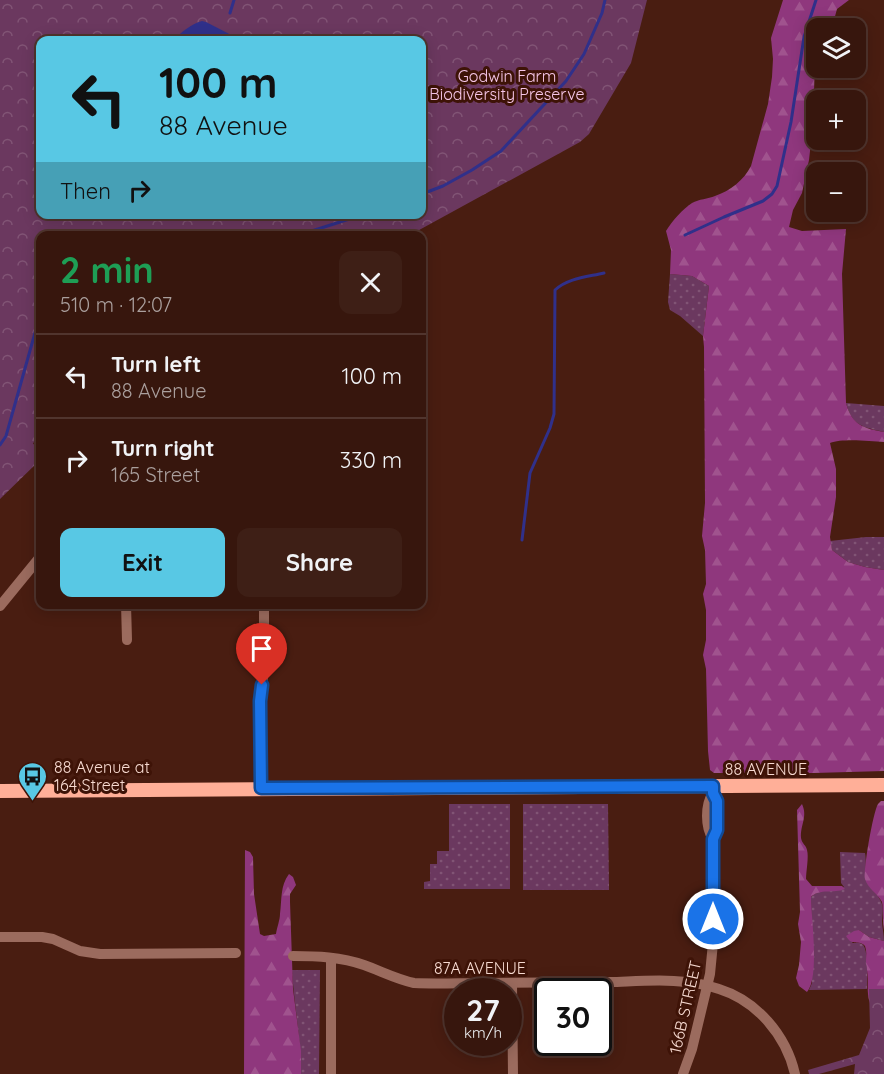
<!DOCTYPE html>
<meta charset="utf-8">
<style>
body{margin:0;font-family:Quicksand,sans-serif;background:#3e1f16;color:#f1f3f6;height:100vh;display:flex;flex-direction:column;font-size:22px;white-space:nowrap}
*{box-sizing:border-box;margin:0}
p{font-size:20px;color:#aa9f9d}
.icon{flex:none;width:33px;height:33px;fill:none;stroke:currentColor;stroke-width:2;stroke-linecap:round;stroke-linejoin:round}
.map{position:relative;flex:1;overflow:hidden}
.side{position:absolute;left:36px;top:231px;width:390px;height:378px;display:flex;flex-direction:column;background:#37160d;border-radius:12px;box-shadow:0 3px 15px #0003,0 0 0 2px #51352e}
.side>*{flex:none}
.hud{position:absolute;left:36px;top:36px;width:390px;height:183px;border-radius:12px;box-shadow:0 3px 15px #0003,0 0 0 2px #51352e;background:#58c8e4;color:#111;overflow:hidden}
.fabs{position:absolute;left:806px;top:18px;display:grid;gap:12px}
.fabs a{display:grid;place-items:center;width:60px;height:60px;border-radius:12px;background:#37160d;box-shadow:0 3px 15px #0003,0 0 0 2px #51352e;font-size:30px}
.speed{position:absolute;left:444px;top:978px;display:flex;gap:12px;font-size:30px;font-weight:700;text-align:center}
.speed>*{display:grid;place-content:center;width:78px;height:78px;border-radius:50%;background:#37160d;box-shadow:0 3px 15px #0003,0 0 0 2px #51352e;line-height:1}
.speed small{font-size:15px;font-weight:400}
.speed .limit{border:3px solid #111;border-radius:9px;background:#fff;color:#111}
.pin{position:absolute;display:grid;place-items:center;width:51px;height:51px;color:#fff;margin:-62px -26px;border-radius:50% 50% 50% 0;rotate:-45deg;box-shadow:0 0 6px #0007}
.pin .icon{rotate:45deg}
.me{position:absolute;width:66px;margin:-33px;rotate:0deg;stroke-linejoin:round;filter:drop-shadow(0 0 4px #0008)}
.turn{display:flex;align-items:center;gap:21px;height:126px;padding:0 24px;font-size:27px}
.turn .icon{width:78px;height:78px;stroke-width:2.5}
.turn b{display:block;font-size:42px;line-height:51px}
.then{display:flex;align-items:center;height:57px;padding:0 24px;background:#0003;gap:12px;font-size:22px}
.round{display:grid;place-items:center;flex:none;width:63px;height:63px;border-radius:12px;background:#3e1f16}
.summary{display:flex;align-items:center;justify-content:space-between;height:102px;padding:0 24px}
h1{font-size:36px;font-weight:700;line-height:45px;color:#1e9e55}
.cta{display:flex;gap:12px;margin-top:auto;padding:12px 24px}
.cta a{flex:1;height:69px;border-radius:12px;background:#58c8e4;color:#111;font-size:24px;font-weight:700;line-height:69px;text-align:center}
.cta a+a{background:#3e1f16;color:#f1f3f6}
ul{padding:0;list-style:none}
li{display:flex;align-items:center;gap:18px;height:84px;padding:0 24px;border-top:2px solid #51352e}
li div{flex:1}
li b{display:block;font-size:22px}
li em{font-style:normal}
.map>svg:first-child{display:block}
.grass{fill:url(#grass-dots)}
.forest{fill:url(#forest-firs)}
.park{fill:url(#park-crowns);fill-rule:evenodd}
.water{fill:#30308a}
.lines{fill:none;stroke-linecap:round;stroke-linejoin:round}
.stream{stroke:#30308a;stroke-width:3}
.minor{stroke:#9b6b5e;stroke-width:10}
.major{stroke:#ffaf98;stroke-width:14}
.route-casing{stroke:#114b97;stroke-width:15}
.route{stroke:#1a73e8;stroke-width:10}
.labels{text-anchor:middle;stroke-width:6;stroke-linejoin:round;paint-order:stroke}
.park-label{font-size:16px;fill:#f6c6e8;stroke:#3e1307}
.poi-label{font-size:16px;fill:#f7dad1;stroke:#3e1307;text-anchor:start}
.street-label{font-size:16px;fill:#f7dad1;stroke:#3e1307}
</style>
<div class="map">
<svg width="884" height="1074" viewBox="0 0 884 1074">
<defs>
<pattern id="grass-dots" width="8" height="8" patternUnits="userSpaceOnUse" patternTransform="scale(1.5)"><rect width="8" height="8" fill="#6b385f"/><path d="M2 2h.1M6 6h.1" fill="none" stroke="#815475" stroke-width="1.8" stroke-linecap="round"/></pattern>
<pattern id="forest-firs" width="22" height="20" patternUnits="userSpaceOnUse" patternTransform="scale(1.5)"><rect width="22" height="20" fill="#8f377d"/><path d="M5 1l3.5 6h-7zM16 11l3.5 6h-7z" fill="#a0538e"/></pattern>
<pattern id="park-crowns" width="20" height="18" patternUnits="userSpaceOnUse" patternTransform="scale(1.5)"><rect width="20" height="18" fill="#6b385f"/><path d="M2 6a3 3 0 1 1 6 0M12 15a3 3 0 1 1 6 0" fill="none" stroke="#815475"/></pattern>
</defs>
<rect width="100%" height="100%" fill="#491d11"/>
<g class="grass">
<polygon points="670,274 692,276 709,286 703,336 680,316 670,310 668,302"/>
<path d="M 846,403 L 884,406 L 884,432 C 863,427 852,426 846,403 Z"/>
<polygon points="866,537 884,537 884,570 865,567 848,562 832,550 830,541"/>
<polygon points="449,804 510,804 510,889 424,889 424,882 430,881 430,864 437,864 437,851 449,851"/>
<polygon points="608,804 609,890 523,890 523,804"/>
<path d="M 840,852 L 865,853 C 867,862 864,873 867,882 C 869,888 876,892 879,898 C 884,905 883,912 882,921 C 882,927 884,934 884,941 L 869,937 L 859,930 L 852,943 C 855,943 859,942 862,944 C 869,948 867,980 867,989 L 809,990 L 812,983 L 811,897 C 818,889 833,890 844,887 L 841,883 Z"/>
<path d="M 292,970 L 320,970 L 319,1074 L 301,1074 C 301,1039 294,1005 292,970 Z"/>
</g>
<g class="forest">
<path d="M 783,0 L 849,0 L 837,9 L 834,20 L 835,28 L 816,28 L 813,124 L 809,160 L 802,193 L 793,210 L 789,227 L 802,231 L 846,229 L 842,274 L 846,403 C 852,425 863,428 884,432 L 884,442 C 870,441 842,438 830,443 L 836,469 L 836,497 L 830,537 L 832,550 L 848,562 L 865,567 L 884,570 L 884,771 L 814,773 L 714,773 L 710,770 L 708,751 L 706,669 L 703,655 L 706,640 L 706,610 L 703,594 L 706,584 L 705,550 L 702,536 L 705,503 L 704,347 L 703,336 L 709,286 L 692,276 L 670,274 L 671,250 L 666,231 C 672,221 683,209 692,203 C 699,199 708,199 715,196 C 730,191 744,180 751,166 L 768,104 L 772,77 L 773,59 L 771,38 Z"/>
<path d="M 881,801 L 884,801 L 884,930 C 882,921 884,912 882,902 C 878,894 868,889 865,879 C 863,871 873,812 878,804 C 879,803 880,802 881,801 Z"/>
<path d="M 802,804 C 808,817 800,825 801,838 C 802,844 806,845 807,850 C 809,857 806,871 806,879 L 812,886 L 842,886 L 845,889 C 833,894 820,888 811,897 C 811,917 820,978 807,992 L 799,986 L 796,978 L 799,965 L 801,942 L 798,924 L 800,912 L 797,810 Z"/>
<path d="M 245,850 L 250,852 L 253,857 L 254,894 L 260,934 L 264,936 L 276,934 C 277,927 280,920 280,914 C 282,899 280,886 289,874 L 293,877 L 296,885 L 290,894 L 290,902 L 293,989 L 301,1051 L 301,1074 L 244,1074 Z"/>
<path d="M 859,930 L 869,937 L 884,941 L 884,996 L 870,1003 C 866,992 869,982 867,970 C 867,964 866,967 866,961 C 866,956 867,951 865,946 C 859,939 852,947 846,936 L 854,931 Z"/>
</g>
<g class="park">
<path d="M 0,0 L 647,0 L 631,63 L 589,134 L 580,142 L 410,235 L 40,236 L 40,428 L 33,444 L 40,446 L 40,460 L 0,499 ZM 40,40 L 422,40 L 422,214 L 40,214 Z"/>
<polygon points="869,989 884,989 884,1074 854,1074 855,1064 819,1074 809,1074 808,1070 859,1055 870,1028"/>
</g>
<path class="water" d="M 202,21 L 206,22 L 241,40 L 175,40 C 180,32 192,24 202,21 Z"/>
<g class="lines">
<g class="stream">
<polyline points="230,13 234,0"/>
<polyline points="422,194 443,186 472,170 501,151 566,81 584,54 602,13 605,0"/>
<polyline points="685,235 724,217 763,201 772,194 777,186 791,122 804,37 816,0"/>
<polyline points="296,236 365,214"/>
<polyline points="0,445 6,436 40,315"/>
<path d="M 522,540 L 530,473 L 550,428 L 554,414 L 555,290 C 568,278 587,277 604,273"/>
</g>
<g class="minor">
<polyline points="126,604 127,640"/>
<polyline points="0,606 40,557"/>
<polyline points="261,788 260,701 264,669 264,604"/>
<path d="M 713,839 C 705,827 705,805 713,793"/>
<polyline points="0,937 42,937 53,939 80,951 100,954 236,953"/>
<path d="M 293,956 C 317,956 341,957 364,965 C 381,971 396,979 414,983 C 436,984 459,983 482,983 C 525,983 568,982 610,982 C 646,981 685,977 719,989 C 757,1001 786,1035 795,1074"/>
<polyline points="331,958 331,1074"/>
<polyline points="512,983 513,1074"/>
<polyline points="683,1074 692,1049 710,974 713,943 713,839 717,830 717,801 713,793 713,786"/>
</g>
<polyline class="major" points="0,791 884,785"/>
</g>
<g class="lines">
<defs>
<polyline id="route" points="262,685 260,701 261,788 713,786 713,793 717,801 717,830 713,839 713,919"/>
</defs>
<use href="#route" class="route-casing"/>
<use href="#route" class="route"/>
</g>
<defs>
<symbol id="bus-pin" viewBox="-11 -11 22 30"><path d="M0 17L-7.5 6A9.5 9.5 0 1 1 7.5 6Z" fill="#58c8e4" stroke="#3e1307"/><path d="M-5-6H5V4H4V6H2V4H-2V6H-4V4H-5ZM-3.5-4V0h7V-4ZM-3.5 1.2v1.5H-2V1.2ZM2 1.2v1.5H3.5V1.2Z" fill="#111"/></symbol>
</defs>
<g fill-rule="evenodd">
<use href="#bus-pin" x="16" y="760" width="33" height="45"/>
</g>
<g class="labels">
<g class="park-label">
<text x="507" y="82">Godwin Farm<tspan x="507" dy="18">Biodiversity Preserve</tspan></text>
</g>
<g class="poi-label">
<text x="54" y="773">88 Avenue at<tspan x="54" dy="18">164 Street</tspan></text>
</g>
<g class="street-label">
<text x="766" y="775">88 AVENUE</text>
<text x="480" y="974">87A AVENUE</text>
<text transform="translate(685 1007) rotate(-77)" y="6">166B STREET</text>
</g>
</g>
</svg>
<div class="fabs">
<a><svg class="icon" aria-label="layers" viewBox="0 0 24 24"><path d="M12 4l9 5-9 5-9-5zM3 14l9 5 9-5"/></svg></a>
<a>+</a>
<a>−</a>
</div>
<div class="speed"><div>27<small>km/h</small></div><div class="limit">30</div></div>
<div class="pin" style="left:262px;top:685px;background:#d93025"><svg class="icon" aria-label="arrive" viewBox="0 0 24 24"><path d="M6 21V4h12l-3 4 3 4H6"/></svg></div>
<svg class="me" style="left:713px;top:919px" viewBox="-20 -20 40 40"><circle r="17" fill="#1a73e8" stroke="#fff" stroke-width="3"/><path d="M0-11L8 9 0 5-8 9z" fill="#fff"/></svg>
<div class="hud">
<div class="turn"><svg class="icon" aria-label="left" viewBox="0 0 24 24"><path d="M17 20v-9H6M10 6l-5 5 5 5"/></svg><div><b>100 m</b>88 Avenue</div></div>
<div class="then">Then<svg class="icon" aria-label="right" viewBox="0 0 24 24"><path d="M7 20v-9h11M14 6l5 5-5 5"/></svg></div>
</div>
<section class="side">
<div class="summary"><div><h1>2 min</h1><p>510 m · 12:07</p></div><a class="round"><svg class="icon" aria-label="close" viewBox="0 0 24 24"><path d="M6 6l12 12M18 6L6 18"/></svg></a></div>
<ul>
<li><svg class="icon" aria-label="left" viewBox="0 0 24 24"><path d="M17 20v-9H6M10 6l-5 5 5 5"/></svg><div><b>Turn left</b><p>88 Avenue</p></div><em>100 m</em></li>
<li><svg class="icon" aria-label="right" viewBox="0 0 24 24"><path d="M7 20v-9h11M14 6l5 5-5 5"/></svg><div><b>Turn right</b><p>165 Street</p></div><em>330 m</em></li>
</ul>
<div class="cta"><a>Exit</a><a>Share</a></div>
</section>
</div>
